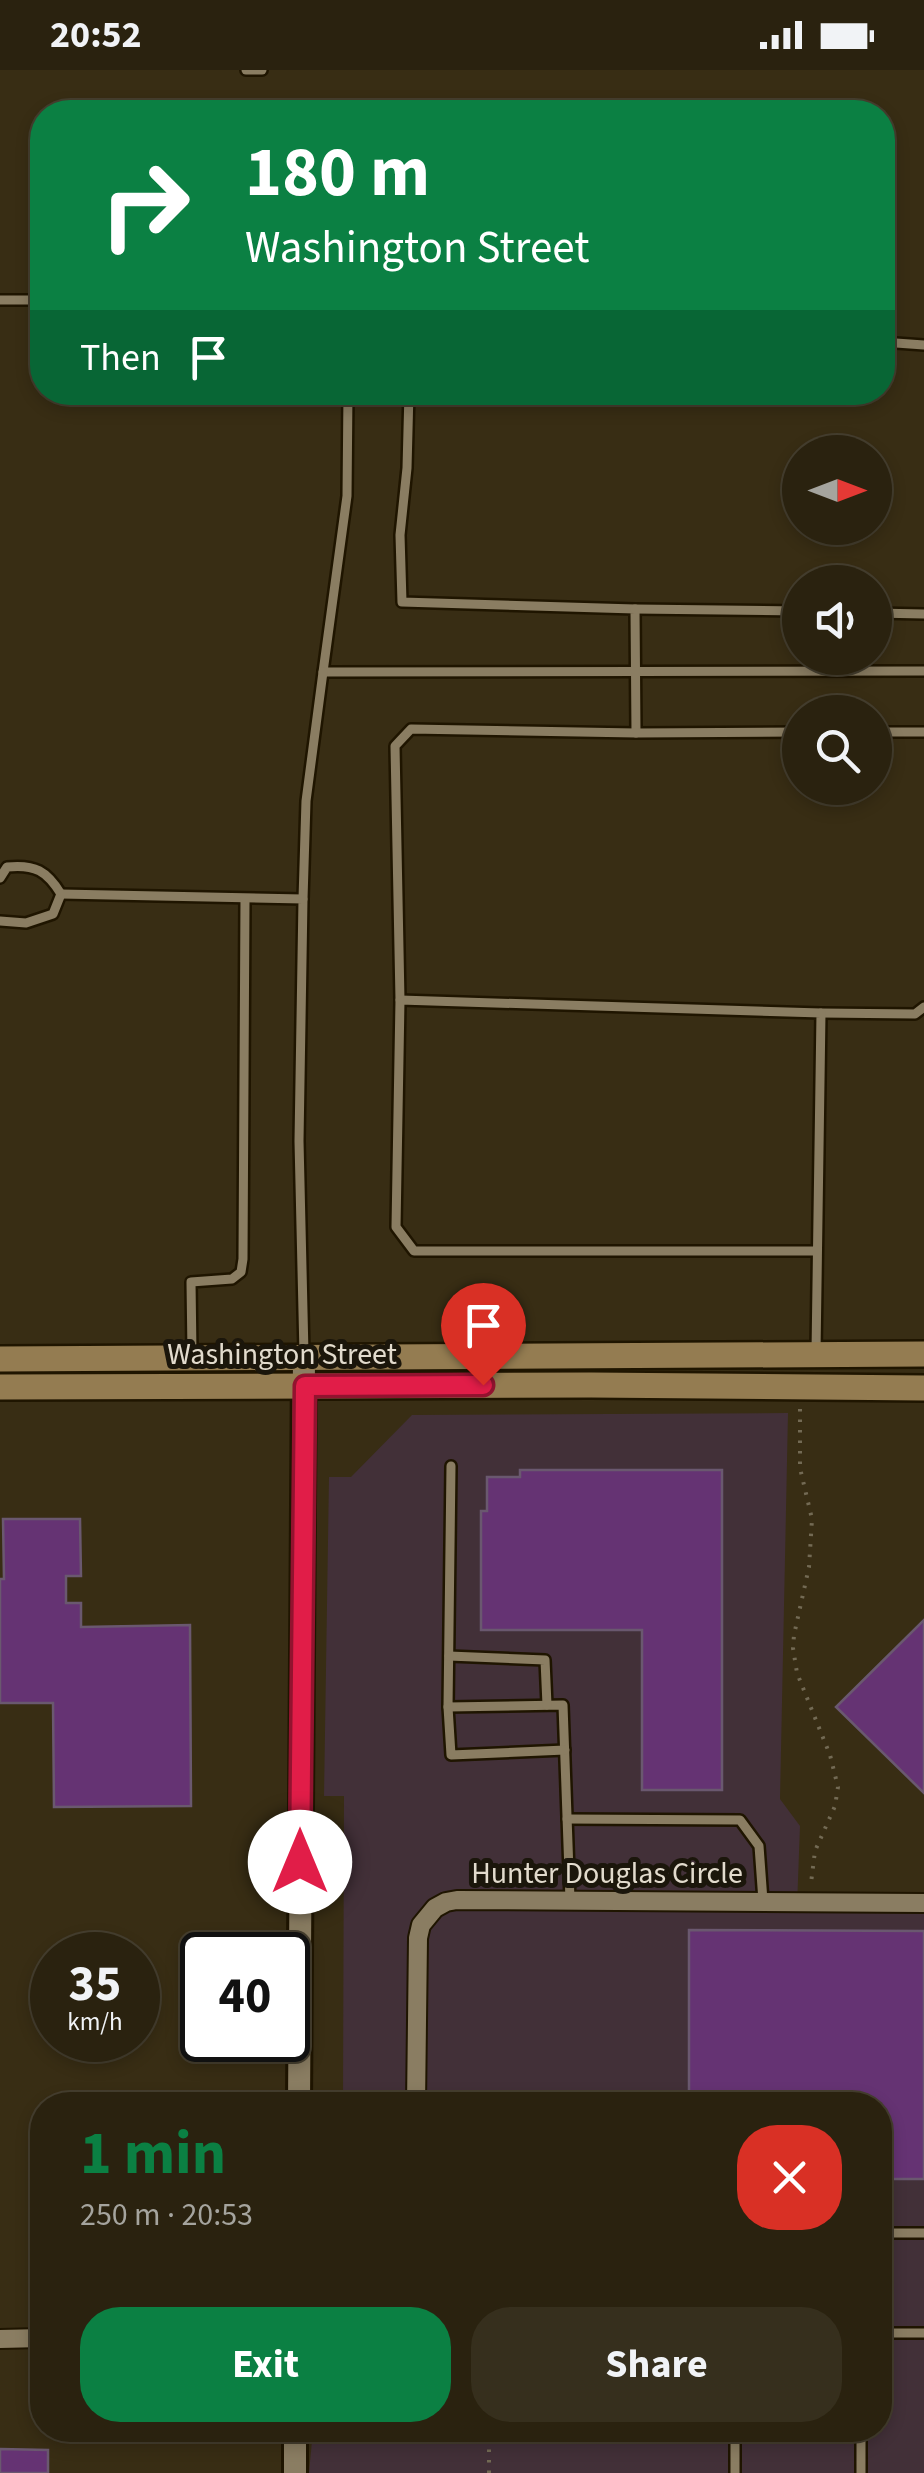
<!DOCTYPE html>
<meta charset="utf-8">
<style>
body{margin:0;font-family:"Source Sans 3",sans-serif;background:#362f1d;color:#f1f3f6;height:100vh;display:flex;flex-direction:column;font-size:38px;white-space:nowrap}
*{box-sizing:border-box;margin:0}
p{font-size:32px;color:#a5a49e}
.icon{flex:none;width:55px;height:55px;fill:none;stroke:currentColor;stroke-width:2;stroke-linecap:round;stroke-linejoin:round}
.map{position:relative;flex:1;overflow:hidden}
.panel{position:absolute;left:30px;top:2022px;width:862px;height:350px;display:flex;flex-direction:column;background:#2a220f;border-radius:40px;box-shadow:0 5px 15px #0003,0 0 0 2px #463f2f}
.panel>*{flex:none}
.guide{position:absolute;left:30px;top:30px;width:865px;height:305px;border-radius:40px;box-shadow:0 5px 15px #0003,0 0 0 2px #463f2f;background:#0b8043;color:#fff;overflow:hidden}
.needle{width:65px;rotate:90deg}
.controls{position:absolute;left:782px;top:365px;display:grid;gap:20px}
.controls a{display:grid;place-items:center;width:110px;height:110px;border-radius:50%;background:#2a220f;box-shadow:0 5px 15px #0003,0 0 0 2px #463f2f;font-size:50px}
.speed{position:absolute;left:30px;top:1862px;display:flex;gap:20px;font-size:50px;font-weight:700;text-align:center}
.speed>*{display:grid;place-content:center;width:130px;height:130px;border-radius:50%;background:#2a220f;box-shadow:0 5px 15px #0003,0 0 0 2px #463f2f;line-height:1}
.speed small{font-size:25px;font-weight:400}
.speed .limit{border:5px solid #111;border-radius:15px;background:#fff;color:#111}
.pin{position:absolute;display:grid;place-items:center;width:85px;height:85px;color:#fff;margin:-102px -42px;border-radius:50% 50% 50% 0;rotate:-45deg;box-shadow:0 0 10px #0007}
.pin .icon{rotate:45deg}
.me{position:absolute;width:110px;margin:-55px;rotate:0deg;stroke-linejoin:round;filter:drop-shadow(0 0 8px #0008)}
.turn{display:flex;align-items:center;gap:35px;height:210px;padding:0 50px;font-size:45px}
.turn .icon{width:130px;height:130px;stroke-width:2.5}
.turn b{display:block;font-size:70px;line-height:85px}
.then{display:flex;align-items:center;height:95px;padding:0 50px;background:#0003;gap:20px;font-size:38px}
.round{display:grid;place-items:center;flex:none;width:105px;height:105px;border-radius:40px;background:#362f1d}
.headline{display:flex;align-items:center;justify-content:space-between;height:170px;padding:0 50px}
h1{font-size:60px;font-weight:700;line-height:75px;color:#0b8043}
.cta{display:flex;gap:20px;margin-top:auto;padding:20px 50px}
.cta a{flex:1;height:115px;border-radius:40px;background:#0b8043;color:#fff;font-size:40px;font-weight:700;line-height:115px;text-align:center}
.cta a+a{background:#362f1d;color:#f1f3f6}
.status{display:flex;justify-content:space-between;align-items:center;height:70px;padding:0 50px;background:#2a220f;direction:ltr}
.status svg{height:28px;fill:currentColor}
.map>svg:first-child{display:block}
.industrial{fill:#423038}
.building{fill:#653373;stroke:#6a586f;stroke-width:2.5}
.lines{fill:none;stroke-linecap:round;stroke-linejoin:round}
.service-casing{stroke:#1f1500;stroke-width:14}
.minor-casing{stroke:#1f1500;stroke-width:22}
.tertiary-casing{stroke:#1f1500;stroke-width:28}
.secondary-casing{stroke:#1f1500;stroke-width:30}
.path{stroke:#736a54;stroke-width:4;stroke-dasharray:2.5 8;stroke-linecap:butt}
.service{stroke:#8a7d62;stroke-width:9}
.minor{stroke:#8a7d62;stroke-width:18}
.tertiary{stroke:#8a7d62;stroke-width:22}
.secondary{stroke:#947c51;stroke-width:25}
.route-casing{stroke:#92132f;stroke-width:25}
.route{stroke:#e11d48;stroke-width:18}
.labels{text-anchor:middle;stroke-width:10;stroke-linejoin:round;paint-order:stroke}
.street-label{font-size:30px;fill:#e2dbcd;stroke:#1b160b}
</style>
<div class="status"><b>20:52</b><svg viewBox="0 0 49 12"><path d="M0 12V9h3v3zM5 12V6h3v6zM10 12V3h3v9zM15 12V0h3v12zM26 1h20v11H26zM47 4h2v5h-2z"/></svg></div>
<div class="map">
<svg width="924" height="2403" viewBox="0 0 924 2403">
<rect width="100%" height="100%" fill="#382d14"/>
<polygon class="industrial" points="788,1343 780,1729 800,1756 797,1837 924,1837 924,2403 309,2403 313,2360 880,2360 880,2035 343,2035 344,1726 324,1726 329,1407 351,1407 412,1345"/>
<g class="building">
<polygon points="520,1400 722,1400 722,1720 642,1720 642,1560 481,1560 481,1441 487,1441 487,1407 520,1407"/>
<polygon points="3,1449 80,1449 81,1506 66,1506 66,1533 81,1533 81,1557 190,1555 191,1736 54,1737 53,1633 0,1633 0,1509 4,1509"/>
<polygon points="924,1550 924,1723 836,1637"/>
<polygon points="689,1860 924,1861 924,2109 880,2109 880,2035 689,2035"/>
<polygon points="0,2379 48,2380 48,2403 0,2403"/>
</g>
<g class="lines">
<defs>
<g id="service">
<polyline points="246,0 262,0"/>
<polyline points="0,230 42,230"/>
<polyline points="882,272 924,275"/>
<polyline points="348,322 347,426 323,602 924,601"/>
<polyline points="409,322 407,398 400,465 402,532 635,539 636,663"/>
<polyline points="635,539 800,541"/>
<polyline points="875,543 924,544"/>
<polyline points="875,662 924,662"/>
<path d="M 0,808 L 7,797 C 35,794 47,801 61,824 L 53,844 L 26,853 L 0,851"/>
<polyline points="61,824 303,829 299,1071 304,1284"/>
<polyline points="303,829 306,731 323,602"/>
<polyline points="400,930 395,676 411,659 636,663 800,662"/>
<polyline points="821,943 915,944 924,937"/>
<polyline points="816,1282 821,943 400,930 396,1157 414,1181 816,1181"/>
<polyline points="192,1283 191,1212 232,1209 241,1202 243,1189 245,829"/>
<polyline points="451,1396 448,1637 563,1635 570,1830"/>
<polyline points="449,1586 545,1590 547,1635"/>
<polyline points="448,1637 451,1685 565,1680"/>
<polyline points="567,1749 740,1750 759,1776 763,1831"/>
<polyline points="880,2163 924,2163"/>
<polyline points="880,2263 924,2263"/>
<polyline points="735,2403 735,2360"/>
<polyline points="861,2403 861,2360"/>
</g>
<g id="minor">
<polyline points="416,2035 418,1868 421,1855 435,1838 446,1832 457,1830 924,1833"/>
<polyline points="0,2269 42,2268"/>
</g>
<g id="tertiary">
<polyline points="299,2035 304,1287"/>
<polyline points="295,2403 295,2360"/>
</g>
<g id="secondary">
<polyline points="0,1289 924,1284"/>
<polyline points="0,1317 591,1315 924,1318"/>
</g>
</defs>
<use href="#service" class="service-casing"/>
<use href="#minor" class="minor-casing"/>
<use href="#tertiary" class="tertiary-casing"/>
<use href="#secondary" class="secondary-casing"/>
<g class="path">
<polyline points="800,1339 800,1398 812,1449 809,1497 794,1565 793,1578 797,1603 830,1685 838,1717 835,1736 815,1781 811,1813"/>
<polyline points="489,2403 489,2360"/>
</g>
<use href="#service" class="service"/>
<use href="#minor" class="minor"/>
<use href="#tertiary" class="tertiary"/>
<use href="#secondary" class="secondary"/>
</g>
<g class="lines">
<defs>
<polyline id="route" points="300,1792 305,1316 483,1315"/>
</defs>
<use href="#route" class="route-casing"/>
<use href="#route" class="route"/>
</g>
<g class="labels">
<g class="street-label">
<text x="282" y="1294">Washington Street</text>
<text x="607" y="1813">Hunter Douglas Circle</text>
</g>
</g>
</svg>
<div class="controls">
<a><svg class="needle" viewBox="-14 -14 28 28"><path d="M0-13l5 13h-10z" fill="#e53935"/><path d="M0 13l5-13h-10z" fill="#a5a49e"/></svg></a>
<a><svg class="icon" aria-label="sound" viewBox="0 0 24 24"><path d="M4 9h4l5-4v14l-5-4H4zM17 9q2 3 0 6"/></svg></a>
<a><svg class="icon" aria-label="search" viewBox="0 0 24 24"><circle cx="10" cy="10" r="6"/><path d="M15 15l6 6"/></svg></a>
</div>
<div class="speed"><div>35<small>km/h</small></div><div class="limit">40</div></div>
<div class="pin" style="left:483px;top:1315px;background:#d93025"><svg class="icon" aria-label="arrive" viewBox="0 0 24 24"><path d="M6 21V4h12l-3 4 3 4H6"/></svg></div>
<svg class="me" style="left:300px;top:1792px" viewBox="-20 -20 40 40"><circle r="19" fill="#fff"/><path d="M0-13L10 11 0 6-10 11z" fill="#e11d48"/></svg>
<div class="guide">
<div class="turn"><svg class="icon" aria-label="right" viewBox="0 0 24 24"><path d="M7 20v-9h11M14 6l5 5-5 5"/></svg><div><b>180 m</b>Washington Street</div></div>
<div class="then">Then<svg class="icon" aria-label="arrive" viewBox="0 0 24 24"><path d="M6 21V4h12l-3 4 3 4H6"/></svg></div>
</div>
<section class="panel">
<div class="headline"><div><h1>1 min</h1><p>250 m · 20:53</p></div><a class="round" style="background:#d93025;color:#fff"><svg class="icon" aria-label="close" viewBox="0 0 24 24"><path d="M6 6l12 12M18 6L6 18"/></svg></a></div>
<div class="cta"><a>Exit</a><a>Share</a></div>
</section>
</div>
